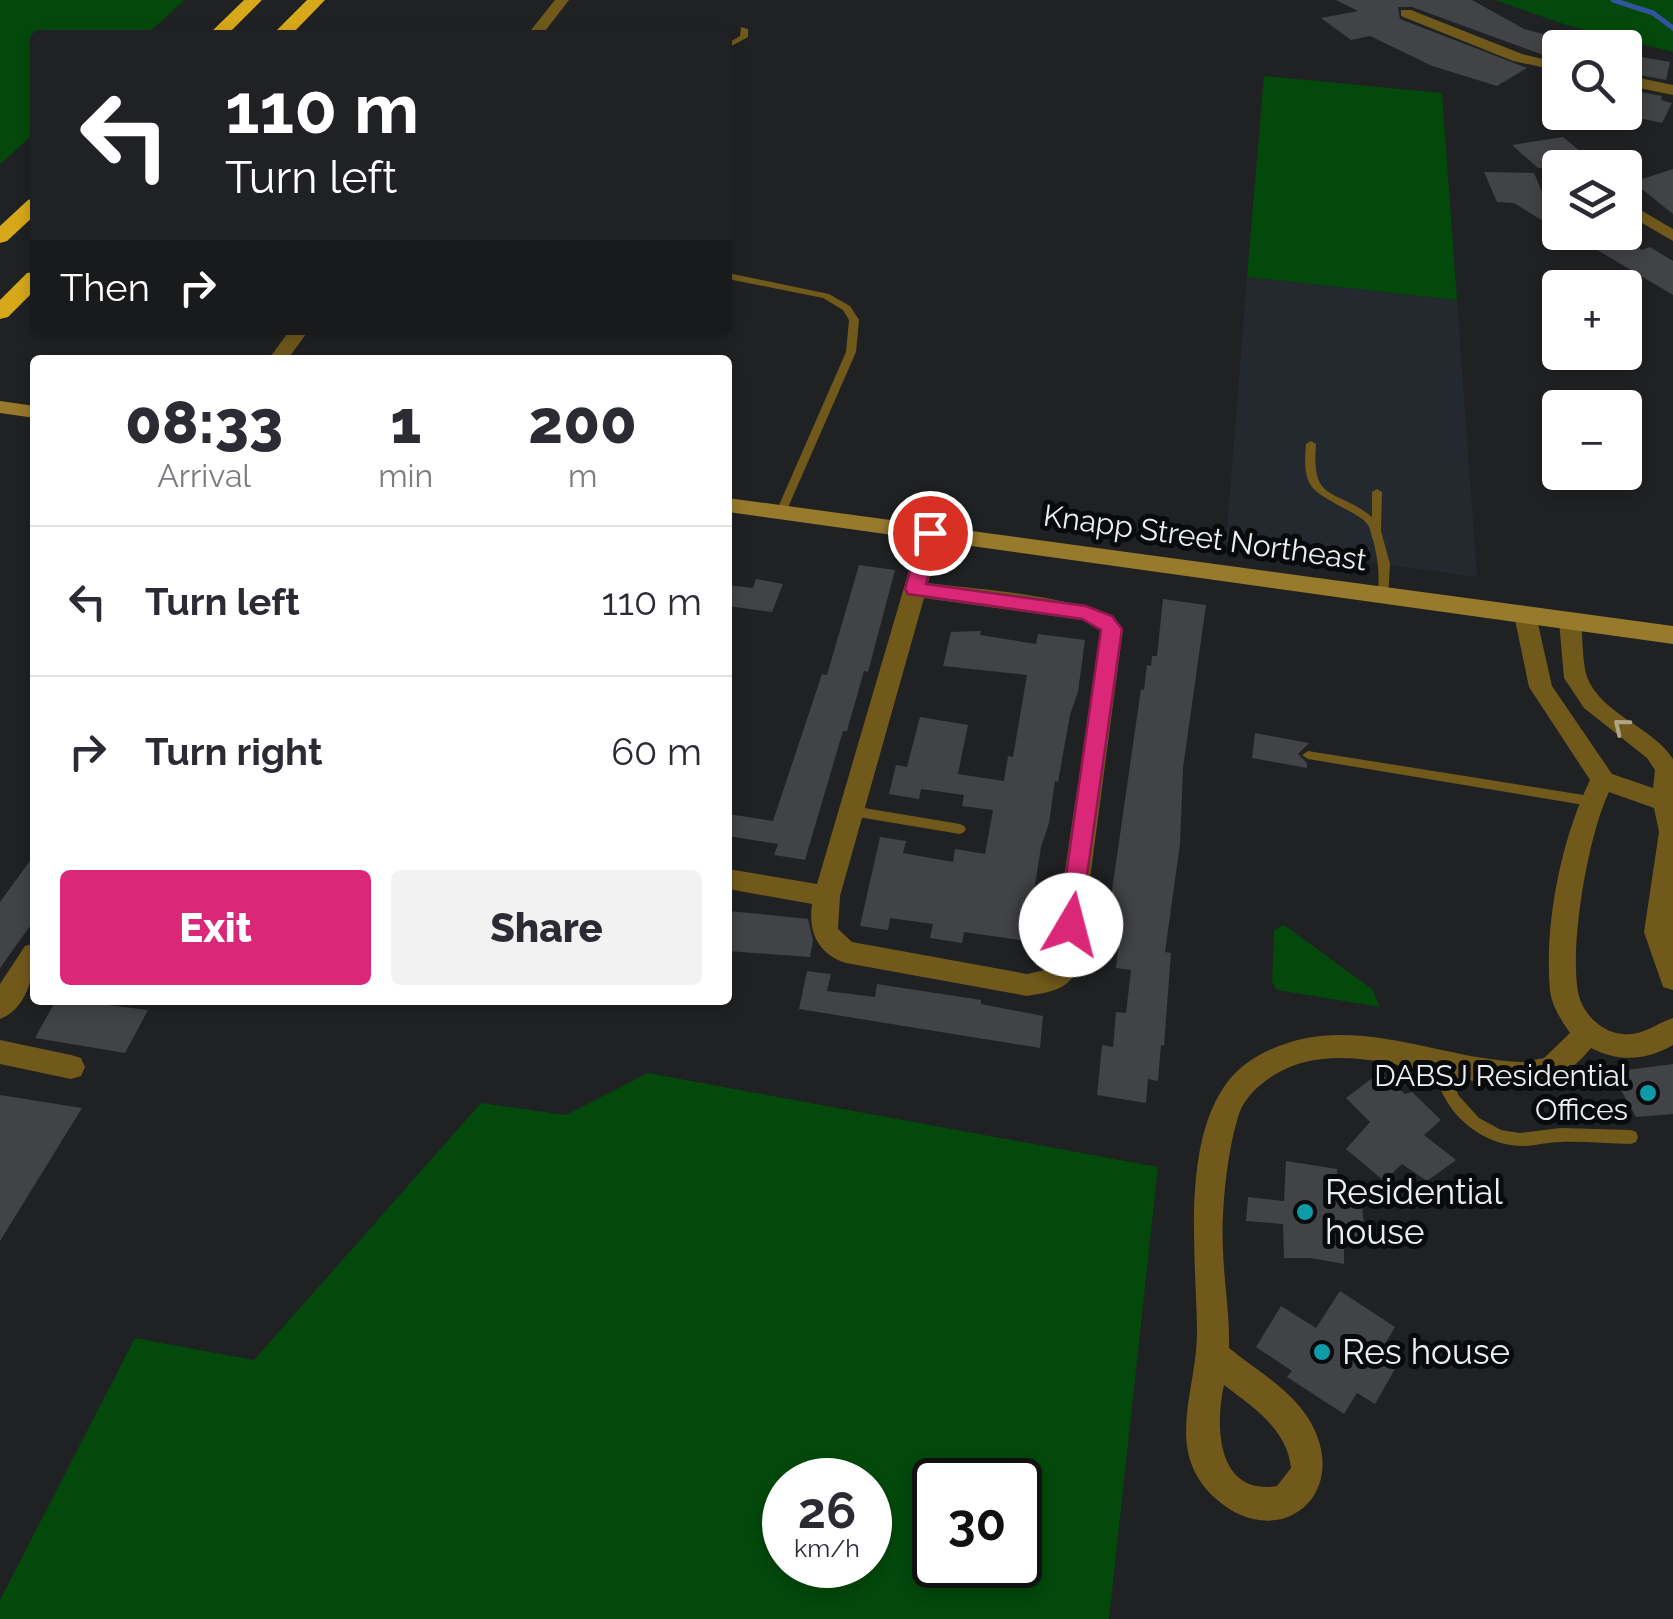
<!DOCTYPE html>
<meta charset="utf-8">
<style>
body{margin:0;font-family:Raleway,sans-serif;background:#f2f2f3;color:#2b2b33;height:100vh;display:flex;flex-direction:column;font-size:38px;white-space:nowrap}
*{box-sizing:border-box;margin:0}
p{font-size:32px;color:#7c7c81}
.icon{flex:none;width:55px;height:55px;fill:none;stroke:currentColor;stroke-width:2;stroke-linecap:round;stroke-linejoin:round}
.map{position:relative;flex:1;overflow:hidden}
.drawer{position:absolute;left:30px;top:355px;width:702px;height:650px;display:flex;flex-direction:column;background:#fff;border-radius:10px;box-shadow:0 5px 15px #0003}
.drawer>*{flex:none}
.top-card{position:absolute;left:30px;top:30px;width:702px;height:305px;border-radius:10px;box-shadow:0 5px 15px #0003;background:#202124;color:#fff;overflow:hidden}
.fabs{position:absolute;left:1542px;top:30px;display:grid;gap:20px}
.fabs a{display:grid;place-items:center;width:100px;height:100px;border-radius:10px;background:#fff;box-shadow:0 5px 15px #0003;font-size:50px}
.speed{position:absolute;left:762px;top:1458px;display:flex;gap:20px;font-size:50px;font-weight:700;text-align:center}
.speed>*{display:grid;place-content:center;width:130px;height:130px;border-radius:50%;background:#fff;box-shadow:0 5px 15px #0003;line-height:1}
.speed small{font-size:25px;font-weight:400}
.speed .limit{border:5px solid #111;border-radius:15px;background:#fff;color:#111}
.pin{position:absolute;display:grid;place-items:center;width:85px;height:85px;color:#fff;margin:-42px;border:5px solid #fff;border-radius:50%;box-shadow:0 2px 10px #0007}
.me{position:absolute;width:110px;margin:-55px;rotate:8deg;stroke-linejoin:round;filter:drop-shadow(0 0 8px #0008)}
.turn{display:flex;align-items:center;gap:35px;height:210px;padding:0 30px;font-size:45px}
.turn .icon{width:130px;height:130px;stroke-width:2.5}
.turn b{display:block;font-size:70px;line-height:85px}
.then{display:flex;align-items:center;height:95px;padding:0 30px;background:#0003;gap:20px;font-size:38px}
.eta{display:flex;justify-content:space-evenly;align-items:center;height:170px;text-align:center}
.eta b{font-size:60px;font-weight:800;line-height:70px}
.action{display:flex;gap:20px;margin-top:auto;padding:20px 30px}
.action a{flex:1;height:115px;border-radius:10px;background:#db2777;color:#fff;font-size:40px;font-weight:800;line-height:115px;text-align:center}
.action a+a{background:#f2f2f3;color:#2b2b33}
ul{padding:0;list-style:none}
li{display:flex;align-items:center;gap:30px;height:150px;padding:0 30px;border-top:2px solid #e1e1e2}
li div{flex:1}
li b{display:block;font-size:38px}
li em{font-style:normal}
.map>svg:first-child{display:block}
.built{fill:#242930}
.green{fill:#02490b;fill-rule:evenodd}
.lines{fill:none;stroke-linecap:round;stroke-linejoin:round}
.stream{stroke:#32539d;stroke-width:5}
.building{fill:#414346}
.service{fill:#70591b;fill-rule:evenodd}
.minor{fill:#70591b;fill-rule:evenodd}
.secondary{fill:#977a2c;fill-rule:evenodd}
.motorway{fill:#d6a81a;fill-rule:evenodd}
.oneway{stroke:#aea486}
.route{fill:#db2777;stroke:#8e194d;stroke-width:2.5}
.culture-dot{fill:#0f9aa8;stroke:#090a0b;stroke-width:4}
.labels{text-anchor:middle;stroke-width:10;stroke-linejoin:round;paint-order:stroke}
.street-label{font-size:30px;fill:#edeef0;stroke:#090a0b}
.poi-label{font-size:30px;fill:#edeef0;stroke:#090a0b;text-anchor:end}
.near-poi-label{font-size:35px;fill:#edeef0;stroke:#090a0b;text-anchor:start}
</style>
<div class="map">
<svg width="1673" height="1619" viewBox="0 0 1673 1619">
<rect width="100%" height="100%" fill="#1f2123"/>
<polygon class="built" points="1247,277 1457,300 1477,577 1226,543"/>
<g class="green">
<polygon points="0,0 185,0 146,35 35,35 35,133 0,164"/>
<polygon points="1495,0 1673,0 1673,52 1566,25"/>
<polygon points="1264,76 1442,93 1457,300 1247,277"/>
<polygon points="1284,925 1372,989 1380,1007 1277,990 1272,982 1274,930"/>
<path d="M 648,1073 L 1158,1167 L 1109,1619 L 0,1619 L 0,1600 L 135,1338 L 254,1360 L 481,1103 L 566,1115 ZM 785,1480 L 870,1480 L 870,1565 L 785,1565 ZM 935,1480 L 1020,1480 L 1020,1565 L 935,1565 Z"/>
</g>
<g class="lines">
<polyline class="stream" points="1613,0 1653,13 1673,28"/>
</g>
<g class="building">
<polygon points="1336,0 1472,0 1524,29 1571,41 1546,56 1412,7 1398,7 1400,19 1527,68 1497,86 1432,66 1370,36 1351,40 1321,18 1358,11"/>
<polygon points="1625,54 1670,62 1666,80 1625,72"/>
<polygon points="1625,89 1662,96 1661,100 1672,103 1662,123 1625,115"/>
<polygon points="1563,137 1601,168 1538,168 1512,145"/>
<polygon points="1673,169 1673,214 1633,182"/>
<polygon points="1484,172 1534,173 1558,230 1514,203 1497,202"/>
<polygon points="1567,232 1612,232 1642,250 1650,247 1673,261 1673,295"/>
<polygon points="859,565 895,570 868,672 864,671 847,731 843,731 805,860 774,855 778,844 728,836 728,814 773,821 822,674 827,675"/>
<polygon points="756,579 783,584 772,612 728,606 728,585 753,588"/>
<polygon points="1163,599 1206,605 1183,768 1180,844 1165,952 1171,953 1164,1046 1161,1045 1158,1081 1148,1079 1146,1103 1097,1095 1102,1045 1113,1047 1116,1012 1126,1013 1131,970 1116,968 1120,932 1113,931 1115,919 1108,918 1141,689 1144,690 1147,665 1151,666 1152,656 1157,656"/>
<polygon points="981,631 980,635 1036,644 1038,634 1085,640 1078,692 1070,715 1058,782 1055,781 1049,823 1041,847 1026,941 964,932 962,943 930,938 933,924 890,918 888,930 860,926 880,837 906,841 903,853 953,862 955,849 985,854 993,810 962,806 964,795 921,789 919,799 889,794 896,765 907,767 920,717 968,725 958,774 1004,781 1008,756 1013,757 1027,675 943,666 951,632"/>
<polygon points="1255,733 1309,743 1298,754 1307,763 1307,768 1252,758"/>
<polygon points="35,854 35,919 0,968 0,902"/>
<polygon points="730,911 808,919 813,940 810,957 728,951"/>
<polygon points="807,971 831,974 827,991 875,997 877,984 981,1000 981,1004 1043,1016 1040,1048 799,1009"/>
<polygon points="56,1000 68,1000 148,1010 125,1053 35,1038"/>
<polygon points="1673,1064 1673,1114 1636,1117 1611,1072"/>
<polygon points="1379,1073 1405,1094 1412,1092 1441,1120 1424,1135 1456,1160 1427,1181 1402,1164 1384,1181 1346,1149 1370,1122 1346,1098"/>
<polygon points="0,1095 82,1108 0,1241"/>
<polygon points="1286,1161 1337,1169 1338,1199 1362,1204 1365,1242 1344,1240 1344,1264 1311,1258 1284,1258 1283,1224 1246,1221 1248,1197 1284,1201"/>
<polygon points="1340,1291 1395,1327 1378,1356 1395,1369 1375,1404 1357,1393 1344,1414 1287,1377 1292,1371 1256,1347 1281,1306 1316,1328"/>
</g>
<g class="lines">
<g class="service">
<polygon points="741,27 748,29 748,37 728,48 728,43 740,36"/>
<polygon points="728,273 829,294 850,306 859,320 856,352 786,512 781,515 776,512 846,352 849,320 843,310 823,298 728,279"/>
<path d="M 1311,441 L 1316,444 C 1311,504 1335,487 1372,517 L 1372,492 L 1377,489 L 1382,492 L 1381,531 L 1390,564 L 1388,599 L 1384,600 L 1378,596 C 1379,573 1379,563 1373,540 C 1372,538 1370,527 1368,525 C 1364,519 1355,514 1349,511 C 1312,490 1302,490 1306,444 Z"/>
<polygon points="1308,751 1590,796 1596,801 1590,806 1308,759 1302,755"/>
<polygon points="852,806 960,824 964,826 966,829 964,832 960,834 852,816 846,811"/>
<path d="M 1440,1054 L 1445,1056 L 1449,1074 L 1459,1096 L 1479,1118 L 1501,1130 L 1520,1133 L 1561,1128 L 1631,1130 L 1636,1132 L 1638,1137 L 1636,1142 L 1631,1144 C 1608,1144 1584,1141 1561,1142 C 1548,1142 1535,1146 1522,1146 C 1491,1146 1461,1126 1446,1100 C 1438,1086 1432,1071 1435,1056 Z"/>
</g>
<g class="minor">
<polygon points="555,0 569,0 542,35 527,35"/>
<polygon points="1401,10 1411,10 1522,54 1560,63 1560,71 1513,61 1401,16"/>
<polygon points="1625,75 1673,85 1673,95 1625,85"/>
<polygon points="1625,201 1673,229 1673,241 1625,213"/>
<polygon points="290,330 309,330 287,360 268,360"/>
<path d="M 931,526 L 942,533 L 928,583 C 970,589 1102,596 1123,629 L 1078,969 C 1067,991 1049,992 1027,996 L 846,963 C 818,954 808,932 812,904 L 728,889 L 728,869 L 817,884 L 920,533 ZM 924,598 L 1082,620 L 1101,630 L 1051,964 L 1045,970 L 1027,974 L 852,942 L 838,929 L 840,896 Z"/>
<path d="M 1525,607 L 1536,615 L 1552,686 L 1612,774 L 1653,788 L 1655,770 L 1647,758 L 1584,708 L 1564,678 L 1559,621 L 1562,616 L 1578,616 L 1581,621 C 1583,638 1582,661 1587,677 C 1601,714 1653,727 1673,759 L 1673,990 L 1663,987 L 1644,932 L 1659,832 L 1654,808 L 1609,792 C 1588,835 1568,951 1579,996 C 1584,1015 1603,1033 1623,1034 C 1643,1036 1655,1024 1673,1018 L 1673,1045 C 1646,1061 1618,1062 1591,1048 C 1516,1144 1374,1014 1274,1075 C 1260,1084 1245,1097 1239,1114 C 1227,1151 1221,1211 1223,1250 C 1224,1283 1230,1315 1229,1348 C 1256,1370 1290,1389 1308,1418 C 1355,1493 1279,1556 1215,1498 C 1163,1450 1197,1391 1197,1333 C 1197,1254 1174,1104 1256,1057 C 1344,1006 1432,1059 1523,1062 L 1544,1058 L 1570,1033 C 1561,1020 1552,1006 1550,991 C 1544,924 1561,840 1590,780 L 1529,687 L 1514,615 ZM 1224,1385 C 1253,1407 1287,1429 1291,1468 L 1277,1486 C 1216,1496 1215,1425 1224,1385 Z"/>
<path d="M 35,943 C 35,970 29,1008 0,1019 L 0,984 L 25,946 Z"/>
<polygon points="0,1040 71,1055 81,1058 85,1067 81,1076 71,1079 0,1064"/>
</g>
<g class="secondary">
<polygon points="0,401 35,406 35,418 0,413"/>
<polygon points="728,498 1673,626 1673,644 728,512"/>
</g>
<g class="motorway">
<polygon points="244,0 262,0 227,35 208,35"/>
<polygon points="307,0 325,0 291,35 272,35"/>
<polygon points="35,198 35,215 7,241 0,243 0,226 28,200"/>
<polygon points="35,272 35,290 8,317 0,319 0,300 27,273"/>
</g>
</g>
<defs><path id="oneway-chevron" d="M-2-3.5L2.5 0L-2 3.5" fill="none" stroke-width="1.6" stroke-linecap="round" stroke-linejoin="round" transform="scale(2.5)"/></defs>
<use class="oneway" href="#oneway-chevron" transform="translate(1621 726) rotate(-141)"/>
<polygon class="route" points="930,527 940,533 926,584 1086,606 1112,616 1122,629 1079,932 1062,932 1059,925 1101,630 1082,619 908,594 905,589 921,533"/>
<g class="culture-dot">
<circle cx="1648" cy="1093" r="10"/>
<circle cx="1305" cy="1212" r="10"/>
<circle cx="1322" cy="1352" r="10"/>
</g>
<g class="labels">
<g class="street-label">
<text transform="translate(1205 538) rotate(8)" y="10">Knapp Street Northeast</text>
</g>
<g class="poi-label">
<text x="1628" y="1086">DABSJ Residential<tspan x="1628" dy="34">Offices</tspan></text>
</g>
<g class="near-poi-label">
<text x="1325" y="1204">Residential<tspan x="1325" dy="40">house</tspan></text>
<text x="1342" y="1364">Res house</text>
</g>
</g>
</svg>
<div class="fabs">
<a><svg class="icon" aria-label="search" viewBox="0 0 24 24"><circle cx="10" cy="10" r="6"/><path d="M15 15l6 6"/></svg></a>
<a><svg class="icon" aria-label="layers" viewBox="0 0 24 24"><path d="M12 4l9 5-9 5-9-5zM3 14l9 5 9-5"/></svg></a>
<a>+</a>
<a>−</a>
</div>
<div class="speed"><div>26<small>km/h</small></div><div class="limit">30</div></div>
<div class="pin" style="left:930px;top:533px;background:#d93025"><svg class="icon" aria-label="arrive" viewBox="0 0 24 24"><path d="M6 21V4h12l-3 4 3 4H6"/></svg></div>
<svg class="me" style="left:1071px;top:925px" viewBox="-20 -20 40 40"><circle r="19" fill="#fff"/><path d="M0-13L10 11 0 6-10 11z" fill="#db2777"/></svg>
<div class="top-card">
<div class="turn"><svg class="icon" aria-label="left" viewBox="0 0 24 24"><path d="M17 20v-9H6M10 6l-5 5 5 5"/></svg><div><b>110 m</b>Turn left</div></div>
<div class="then">Then<svg class="icon" aria-label="right" viewBox="0 0 24 24"><path d="M7 20v-9h11M14 6l5 5-5 5"/></svg></div>
</div>
<section class="drawer">
<div class="eta">
<div><b>08:33</b><p>Arrival</p></div>
<div><b>1</b><p>min</p></div>
<div><b>200</b><p>m</p></div>
</div>
<ul>
<li><svg class="icon" aria-label="left" viewBox="0 0 24 24"><path d="M17 20v-9H6M10 6l-5 5 5 5"/></svg><div><b>Turn left</b></div><em>110 m</em></li>
<li><svg class="icon" aria-label="right" viewBox="0 0 24 24"><path d="M7 20v-9h11M14 6l5 5-5 5"/></svg><div><b>Turn right</b></div><em>60 m</em></li>
</ul>
<div class="action"><a>Exit</a><a>Share</a></div>
</section>
</div>
